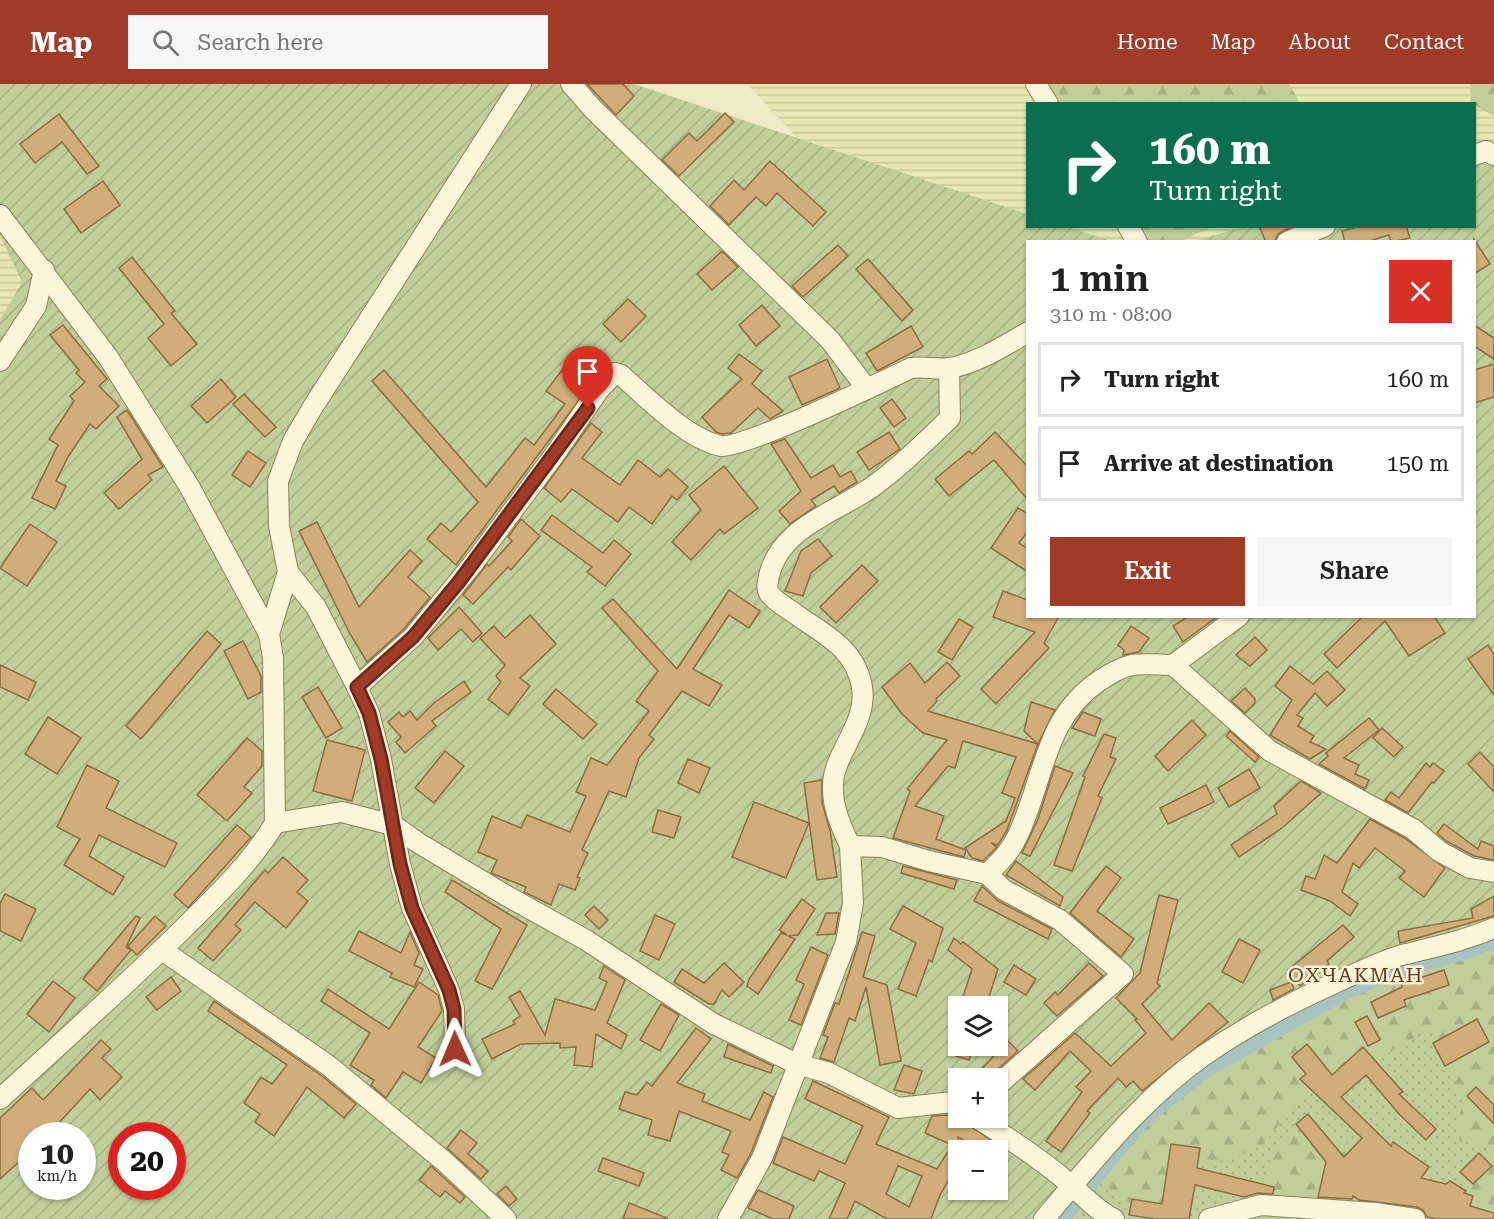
<!DOCTYPE html>
<meta charset="utf-8">
<style>
body{margin:0;font-family:"Roboto Serif",serif;background:#f6f6f6;color:#222;height:100vh;display:flex;flex-direction:column;font-size:22px;white-space:nowrap}
*{box-sizing:border-box;margin:0}
p{font-size:20px;color:#767676}
.icon{flex:none;width:33px;height:33px;fill:none;stroke:currentColor;stroke-width:2;stroke-linecap:round;stroke-linejoin:round}
.map{position:relative;flex:1;overflow:hidden}
.side{position:absolute;left:1026px;top:156px;width:450px;height:378px;display:flex;flex-direction:column;background:#fff;border-radius:0px;box-shadow:0 2px 4px #0004}
.side>*{flex:none}
.hud{position:absolute;left:1026px;top:18px;width:450px;height:126px;border-radius:0px;box-shadow:0 2px 4px #0004;background:#0b6e4f;color:#fff;overflow:hidden}
.buttons{position:absolute;left:948px;top:912px;display:grid;gap:12px}
.buttons a{display:grid;place-items:center;width:60px;height:60px;border-radius:0px;background:#fff;box-shadow:0 2px 4px #0004;font-size:30px}
.speed{position:absolute;left:18px;top:1038px;display:flex;gap:12px;font-size:30px;font-weight:700;text-align:center}
.speed>*{display:grid;place-content:center;width:78px;height:78px;border-radius:50%;background:#fff;box-shadow:0 2px 4px #0004;line-height:1}
.speed small{font-size:15px;font-weight:400}
.speed .limit{border:9px solid #d22;background:#fff;color:#111}
.pin{position:absolute;display:grid;place-items:center;width:51px;height:51px;color:#fff;margin:-62px -26px;border-radius:50% 50% 50% 0;rotate:-45deg;box-shadow:0 0 6px #0007}
.pin .icon{rotate:45deg}
.me{position:absolute;width:66px;margin:-33px;rotate:359deg;stroke-linejoin:round;filter:drop-shadow(0 0 4px #0008)}
.turn{display:flex;align-items:center;gap:21px;height:126px;padding:0 24px;font-size:27px}
.turn .icon{width:78px;height:78px;stroke-width:2.5}
.turn b{display:block;font-size:42px;line-height:51px}
.round{display:grid;place-items:center;flex:none;width:63px;height:63px;border-radius:0px;background:#f6f6f6}
.headline{display:flex;align-items:center;justify-content:space-between;height:102px;padding:0 24px}
h1{font-size:36px;font-weight:600;line-height:45px}
.primary-button{display:flex;gap:12px;margin-top:auto;padding:12px 24px}
.primary-button a{flex:1;height:69px;border-radius:0px;background:#9f3b27;color:#fff;font-size:24px;font-weight:600;line-height:69px;text-align:center}
.primary-button a+a{background:#f6f6f6;color:#222}
ul{padding:0;list-style:none}
li{display:flex;align-items:center;gap:18px;height:75px;margin:0 12px 9px;padding:0 12px;border:3px solid #e0e0e0;border-radius:0px}
li div{flex:1}
li b{display:block;font-size:22px}
li em{font-style:normal}
header{display:flex;align-items:center;gap:36px;box-sizing:border-box;height:84px;padding:0 30px;background:#9f3b27;color:#fff}
header strong{font-size:28px}
nav{display:flex;gap:33px;margin-inline-start:auto;font-size:21px}
.search{width:420px;height:54px;background:#f6f6f6;display:flex;align-items:center;gap:15px;box-sizing:border-box;padding:0 21px;border-radius:0px;color:#767676;font-size:22px}
.map>svg:first-child{display:block}
.farmland{fill:url(#farmland-rules)}
.grass{fill:url(#grass-dots)}
.forest{fill:url(#forest-firs)}
.garden{fill:url(#garden-furrows);fill-rule:evenodd}
.lines{fill:none;stroke-linecap:round;stroke-linejoin:round}
.canal{stroke:#a7c4c0;stroke-width:16}
.building{fill:#d0ad7a;stroke:#8d6c3f;stroke-width:1.5;fill-rule:evenodd}
.minor-casing{stroke:#8d7e5a;stroke-width:22}
.minor{stroke:#faf6da;stroke-width:20}
.route-casing{stroke:#672619;stroke-width:15}
.route{stroke:#9f3b27;stroke-width:10}
.labels{text-anchor:middle;stroke-width:5;stroke-linejoin:round;paint-order:stroke}
.quarter-label{font-size:20px;letter-spacing:1.5px;fill:#6b3a1c;stroke:#f7f3d6}
</style>
<header>
<strong>Map</strong>
<div class="search"><svg class="icon" aria-label="search" viewBox="0 0 24 24"><circle cx="10" cy="10" r="6"/><path d="M15 15l6 6"/></svg>Search here</div>
<nav><a>Home</a><a>Map</a><a>About</a><a>Contact</a></nav>
</header>
<div class="map">
<svg width="1494" height="1135" viewBox="0 0 1494 1135">
<defs>
<pattern id="farmland-rules" width="6" height="5" patternUnits="userSpaceOnUse" patternTransform="scale(1.5)"><rect width="6" height="5" fill="#e6e7b3"/><path d="M0 2.5h6" fill="none" stroke="#c6c79a"/></pattern>
<pattern id="grass-dots" width="8" height="8" patternUnits="userSpaceOnUse" patternTransform="scale(1.5)"><rect width="8" height="8" fill="#c0cf99"/><path d="M2 2h.1M6 6h.1" fill="none" stroke="#a6b283" stroke-width="1.8" stroke-linecap="round"/></pattern>
<pattern id="forest-firs" width="22" height="20" patternUnits="userSpaceOnUse" patternTransform="scale(1.5)"><rect width="22" height="20" fill="#c0cf99"/><path d="M5 1l3.5 6h-7zM16 11l3.5 6h-7z" fill="#a6b283"/></pattern>
<pattern id="garden-furrows" width="10" height="10" patternUnits="userSpaceOnUse" patternTransform="scale(1.5)"><rect width="10" height="10" fill="#c0cf99"/><path d="M-1 1l2-2M0 10L10 0M9 11l2-2" fill="none" stroke="#a6b283"/></pattern>
</defs>
<rect width="100%" height="100%" fill="#f0ebc6"/>
<g class="farmland">
<polygon points="747,0 1494,0 1494,130 1475,117 1474,20 1028,20 1028,142 1278,143 1235,157 1028,158 977,249"/>
<polygon points="0,152 22,198 0,236"/>
</g>
<polygon class="grass" points="1494,856 1494,1135 1062,1135 1141,1037 1467,867"/>
<g class="forest">
<polygon points="1046,0 1289,0 1300,19 1058,19"/>
<polygon points="1470,0 1494,0 1494,32 1471,19"/>
<polygon points="1134,143 1211,143 1179,158 1143,157"/>
<polygon points="1494,856 1494,1135 1462,1124 1472,1087 1492,1065 1459,1057 1462,1013 1433,942 1387,970 1305,1010 1263,1060 1234,1074 1184,1086 1172,1124 1142,1127 1095,1095 1141,1037 1205,986 1341,910 1385,890 1467,867"/>
<polygon points="1335,1049 1359,1069 1331,1116 1303,1118 1260,1108 1266,1081 1287,1052"/>
</g>
<path class="garden" d="M 0,0 L 634,0 L 1027,130 L 1028,142 L 1067,143 L 1112,157 L 1028,158 L 1028,532 L 1474,532 L 1474,158 L 1194,157 L 1243,143 L 1474,142 L 1475,72 L 1494,69 L 1494,856 L 1467,867 L 1385,890 L 1341,910 L 1205,986 L 1141,1037 L 1062,1135 L 0,1135 L 0,236 L 22,198 L 0,152 ZM 958,922 L 998,922 L 998,962 L 958,962 ZM 958,994 L 998,994 L 998,1034 L 958,1034 ZM 32,1052 L 82,1052 L 82,1102 L 32,1102 ZM 122,1052 L 172,1052 L 172,1102 L 122,1102 ZM 958,1066 L 998,1066 L 998,1106 L 958,1106 Z"/>
<g class="lines">
<polyline class="canal" points="1062,1135 1141,1037 1205,986 1341,910 1385,890 1467,867 1494,856"/>
</g>
<g class="building">
<polygon points="587,0 623,0 634,12 616,31"/>
<polygon points="725,29 734,38 679,92 662,76 689,49 697,57"/>
<polygon points="59,30 99,82 87,90 62,58 35,79 20,60"/>
<polygon points="770,77 826,128 813,142 777,109 766,122 756,113 729,141 710,122 734,96 744,106"/>
<polygon points="103,97 120,121 81,149 64,125"/>
<polygon points="1259,142 1293,142 1278,150 1274,158 1266,158"/>
<polygon points="1360,142 1406,142 1410,154 1391,158 1389,151 1366,158 1345,158 1342,147"/>
<polygon points="1474,155 1490,180 1474,190"/>
<polygon points="838,161 848,172 803,213 792,202"/>
<polygon points="722,167 738,183 712,206 697,190"/>
<polygon points="132,173 175,227 171,229 197,260 171,282 148,254 164,240 119,184"/>
<polygon points="868,175 913,226 902,237 856,185"/>
<polygon points="628,215 646,232 621,258 603,240"/>
<polygon points="762,221 780,242 756,262 739,241"/>
<polygon points="63,241 107,295 99,302 119,322 96,345 90,340 68,373 56,397 66,402 55,425 32,414 58,361 49,355 74,317 70,312 85,298 76,289 79,286 50,251"/>
<polygon points="1474,241 1494,254 1494,275 1474,262"/>
<polygon points="911,242 923,263 877,287 866,269"/>
<polygon points="575,269 600,288 456,481 427,455 441,439 451,448 478,418 372,297 384,286 486,403 525,354 534,361 565,320 546,307"/>
<polygon points="739,270 762,287 752,300 783,327 770,335 758,324 731,349 722,350 716,348 702,333 742,295 728,284"/>
<polygon points="827,275 840,304 802,321 789,293"/>
<polygon points="1494,280 1494,313 1474,319 1474,286"/>
<polygon points="221,295 236,313 207,339 191,322"/>
<polygon points="244,310 276,343 265,353 233,320"/>
<polygon points="892,315 906,334 894,343 880,324"/>
<polygon points="127,326 163,383 148,391 152,396 119,425 104,409 142,375 117,333"/>
<polygon points="591,339 602,348 582,374 620,401 638,376 660,393 668,385 688,403 677,416 672,412 652,440 629,423 618,438 572,405 561,418 544,404"/>
<polygon points="889,348 900,365 869,386 857,368"/>
<polygon points="995,348 1028,383 1028,416 994,376 949,412 935,395 969,367 972,370"/>
<polygon points="785,355 811,394 833,381 840,393 851,387 857,398 839,409 834,402 811,416 816,422 790,440 779,427 801,407 771,360"/>
<polygon points="248,367 266,379 250,403 232,391"/>
<polygon points="724,382 758,424 724,450 720,445 691,476 672,458 701,426 689,411"/>
<polygon points="1018,424 1028,430 1028,447 1019,459 1028,465 1028,488 991,464"/>
<polygon points="552,431 603,469 614,456 631,470 605,502 587,488 592,483 541,446"/>
<polygon points="521,435 540,452 511,486 508,483 473,520 463,511 487,480 489,482 512,457 508,453"/>
<polygon points="317,438 359,523 410,466 422,477 408,493 430,513 404,545 367,578 350,550 299,447"/>
<polygon points="30,440 57,458 27,502 0,484"/>
<polygon points="818,455 832,472 811,489 803,512 785,507 801,467"/>
<polygon points="862,481 878,497 836,539 820,523"/>
<polygon points="729,506 760,527 749,544 729,531 693,585 722,601 709,622 682,607 649,651 654,655 639,674 626,713 609,707 582,766 588,769 577,793 580,794 575,806 559,800 551,821 524,808 526,803 491,789 497,776 478,768 492,732 521,744 527,731 570,748 586,712 576,708 591,674 607,681 649,627 636,617 658,587 602,524 613,515 677,585"/>
<polygon points="1003,507 1028,516 1028,532 1059,532 1044,559 1049,564 996,620 981,605 1035,548 993,533"/>
<polygon points="459,523 482,549 473,558 461,545 438,566 428,554"/>
<polygon points="530,531 556,560 520,594 530,602 508,631 488,615 501,598 496,592 505,581 480,554 494,542 505,554"/>
<polygon points="1189,532 1218,532 1183,558 1173,542"/>
<polygon points="1363,532 1434,532 1445,549 1409,572 1385,537 1337,584 1324,570"/>
<polygon points="959,535 973,543 952,576 938,568"/>
<polygon points="1131,542 1149,554 1139,568 1123,571 1124,566 1118,561"/>
<polygon points="207,547 221,560 141,655 126,642"/>
<polygon points="1255,553 1267,566 1250,582 1236,571"/>
<polygon points="243,557 261,592 261,608 248,615 224,567"/>
<polygon points="1488,561 1494,571 1494,611 1468,575"/>
<polygon points="947,578 960,592 936,615 937,617 928,627 1038,660 1007,746 998,761 991,759 997,763 983,777 972,774 965,764 1006,737 1015,714 1002,709 1016,673 963,657 955,684 948,682 915,722 944,732 936,755 966,766 964,773 893,754 910,707 907,705 947,656 923,649 902,630 882,603 910,579 925,599"/>
<polygon points="0,581 36,598 28,616 0,603"/>
<polygon points="1290,582 1313,600 1327,587 1345,606 1327,622 1315,609 1297,631 1303,634 1298,642 1314,652 1310,658 1326,665 1310,675 1270,651 1292,616 1275,602"/>
<polygon points="464,597 471,608 432,637 436,642 405,669 396,658 401,653 388,638 399,628 403,633 410,627 417,636 434,619"/>
<polygon points="318,603 342,644 326,654 302,613"/>
<polygon points="1245,604 1255,615 1255,619 1245,629 1231,617"/>
<polygon points="556,605 597,640 583,655 543,620"/>
<polygon points="1031,618 1055,626 1038,660 1024,647"/>
<polygon points="1083,628 1101,635 1095,652 1072,644"/>
<polygon points="48,633 81,654 57,690 25,670"/>
<polygon points="1369,634 1379,646 1344,674 1359,681 1355,690 1369,696 1365,705 1319,680 1328,672 1326,669"/>
<polygon points="1192,636 1206,651 1168,687 1155,672"/>
<polygon points="1382,644 1403,663 1394,673 1373,654"/>
<polygon points="1230,647 1259,673 1255,678 1226,652"/>
<polygon points="1104,650 1116,654 1110,673 1116,675 1098,712 1102,714 1072,787 1054,781 1085,693 1083,692"/>
<polygon points="247,654 262,667 262,682 244,703 252,709 227,737 197,711"/>
<polygon points="327,656 365,666 352,717 313,707"/>
<polygon points="445,667 464,682 434,719 415,704"/>
<polygon points="1480,668 1494,683 1494,708 1468,680"/>
<polygon points="688,675 710,684 699,709 678,699"/>
<polygon points="1426,679 1430,683 1433,679 1444,687 1434,699 1432,698 1408,729 1385,716 1391,708 1399,714"/>
<polygon points="87,681 119,697 106,724 177,759 165,783 99,751 89,772 124,793 113,811 64,781 80,755 57,743"/>
<polygon points="1055,682 1073,689 1030,772 1022,769 1038,735"/>
<polygon points="1249,685 1260,704 1229,723 1218,704"/>
<polygon points="822,696 822,719 830,746 837,793 817,796 804,699"/>
<polygon points="1301,697 1321,709 1282,744 1239,773 1231,761 1277,730 1274,722"/>
<polygon points="1206,701 1214,718 1168,740 1160,724"/>
<polygon points="754,718 809,739 786,794 732,773"/>
<polygon points="658,726 681,733 674,754 652,748"/>
<polygon points="1370,735 1406,755 1445,784 1424,813 1399,794 1405,787 1375,764 1359,784 1353,779 1342,808 1358,820 1350,832 1330,817 1301,806 1306,792 1315,795 1324,771 1337,779"/>
<polygon points="1444,740 1478,765 1481,757 1494,762 1494,776 1474,772 1446,757 1437,749"/>
<polygon points="237,741 251,753 188,824 174,811"/>
<polygon points="283,773 308,796 297,808 308,817 286,844 255,818 235,841 241,846 213,877 198,864 265,786 268,789"/>
<polygon points="1016,777 1063,813 1060,822 1006,791"/>
<polygon points="903,782 957,796 954,805 901,789"/>
<polygon points="1106,782 1121,794 1097,827 1134,855 1121,873 1070,829"/>
<polygon points="452,796 527,841 492,905 475,897 501,845 445,808"/>
<polygon points="982,802 998,817 1052,845 1048,855 974,817"/>
<polygon points="5,810 36,825 21,857 0,847 0,820"/>
<polygon points="1159,811 1178,816 1157,899 1160,902 1142,920 1172,956 1209,919 1228,938 1142,1007 1133,997 1126,1003 1118,994 1087,1027 1090,1029 1061,1068 1046,1057 1082,1008 1076,1003 1091,987 1070,967 1035,1006 1023,995 1075,949 1111,982 1146,949 1135,936 1137,935 1116,914 1140,889"/>
<polygon points="1494,812 1494,832 1400,859 1398,847 1473,834 1471,825"/>
<polygon points="802,815 815,825 798,851 788,852 795,855 758,910 747,902 749,895 781,849 787,851 779,846"/>
<polygon points="594,822 608,836 599,845 585,831"/>
<polygon points="903,822 943,844 932,878 929,876 916,912 898,905 916,859 890,845"/>
<polygon points="826,829 839,829 835,850 817,851"/>
<polygon points="655,831 675,840 659,876 640,867"/>
<polygon points="136,832 140,834 126,863 131,866 97,907 83,895"/>
<polygon points="155,832 166,842 137,871 128,862"/>
<polygon points="1343,841 1354,853 1327,877 1329,880 1300,902 1288,886"/>
<polygon points="359,847 401,869 410,848 419,869 414,881 423,885 414,903 390,893 392,889 349,867"/>
<polygon points="862,848 875,852 863,893 887,901 901,977 880,981 866,903 855,937 849,934 834,978 820,974 828,953 823,951 835,919 839,920"/>
<polygon points="954,854 961,860 963,858 998,885 986,922 960,922 972,885 948,866"/>
<polygon points="1239,855 1260,866 1243,899 1222,888"/>
<polygon points="811,863 828,871 801,941 789,936 804,900 796,896"/>
<polygon points="724,879 744,898 729,913 722,906 714,920 709,920 674,898 682,885 704,899"/>
<polygon points="1089,879 1103,892 1057,932 1044,919 1055,908 1058,911"/>
<polygon points="1014,881 1036,895 1026,911 1004,898"/>
<polygon points="604,882 625,896 607,939 627,951 621,965 596,950 592,983 574,981 576,963 560,964 560,959 521,960 492,975 482,955 515,940 513,937 520,932 509,913 520,907 545,951 555,915 595,926 607,898 599,894"/>
<polygon points="1444,886 1449,901 1404,916 1406,922 1378,934 1371,918 1402,903 1401,900"/>
<polygon points="171,893 181,907 157,926 146,913"/>
<polygon points="53,897 75,914 49,948 27,930"/>
<polygon points="419,898 438,911 442,927 418,963 436,974 421,999 403,988 386,1014 371,1001 374,996 350,981 370,949 321,917 328,905 389,945"/>
<polygon points="1291,898 1294,905 1273,916 1270,906"/>
<polygon points="214,917 322,992 356,1020 344,1034 307,1003 274,1052 255,1038 260,1030 244,1019 261,993 272,1000 287,981 208,927"/>
<polygon points="661,920 679,931 660,967 640,956"/>
<polygon points="1367,932 1380,956 1368,962 1355,938"/>
<polygon points="1477,935 1489,958 1445,982 1433,959"/>
<polygon points="696,944 711,955 677,999 705,1010 702,1017 750,1036 764,1008 773,1013 751,1069 737,1094 721,1086 729,1071 722,1068 731,1047 679,1027 670,1057 648,1051 652,1036 619,1025 625,1008 637,1011 647,998 652,1002"/>
<polygon points="101,956 111,965 102,974 122,993 100,1016 90,1005 47,1052 32,1052 32,1066 0,1095 0,1034 32,1004 43,1016"/>
<polygon points="1008,957 1018,967 988,994 973,994"/>
<polygon points="728,960 773,982 771,989 724,973"/>
<polygon points="1307,960 1332,991 1363,963 1403,1008 1399,1010 1436,1045 1426,1056 1399,1030 1366,991 1341,1013 1391,1062 1393,1058 1429,1083 1421,1094 1446,1100 1450,1097 1466,1107 1464,1109 1473,1112 1470,1122 1494,1129 1494,1135 1436,1135 1427,1133 1423,1126 1417,1123 1359,1116 1353,1112 1352,1115 1318,1113 1326,1078 1296,1040 1308,1030 1344,1073 1362,1054 1300,995 1306,990 1292,973"/>
<polygon points="960,962 974,962 969,976 956,972"/>
<polygon points="904,981 922,987 914,1010 894,1006"/>
<path d="M 813,997 L 889,1033 L 876,1060 L 937,1085 L 952,1061 L 925,1049 L 932,1032 L 947,1031 L 966,1039 L 1005,1066 L 981,1066 L 958,1053 L 958,1080 L 940,1111 L 931,1135 L 887,1135 L 855,1117 L 847,1135 L 829,1135 L 845,1099 L 819,1087 L 814,1097 L 773,1079 L 783,1053 L 845,1080 L 863,1042 L 805,1015 ZM 898,1082 L 922,1092 L 909,1123 L 886,1110 Z"/>
<polygon points="1476,1003 1494,1021 1494,1040 1467,1012"/>
<polygon points="461,1046 477,1059 468,1070 488,1087 481,1095 447,1064"/>
<polygon points="1171,1060 1200,1064 1197,1084 1274,1103 1273,1110 1258,1109 1244,1113 1195,1101 1189,1135 1154,1135 1129,1131 1132,1115 1162,1120"/>
<polygon points="1479,1069 1492,1082 1473,1100 1460,1088"/>
<polygon points="603,1074 644,1089 639,1102 598,1087"/>
<polygon points="431,1082 465,1113 460,1119 445,1107 440,1113 419,1096"/>
<polygon points="506,1102 517,1115 509,1122 497,1110"/>
<polygon points="758,1106 794,1122 789,1135 773,1135 748,1124"/>
<polygon points="629,1119 667,1134 667,1135 623,1135"/>
</g>
<g class="lines">
<defs>
<g id="minor">
<polyline points="571,0 593,25 830,256 867,305"/>
<polyline points="1036,0 1048,20"/>
<polyline points="1474,71 1486,67 1494,71"/>
<polyline points="0,131 108,273 189,402 269,550"/>
<polyline points="1128,142 1137,158"/>
<polyline points="1287,158 1325,142"/>
<polyline points="0,277 36,222 44,186"/>
<polyline points="288,488 316,523 357,603"/>
<polyline points="1173,581 1239,532"/>
<polyline points="275,739 342,728 393,741 417,758 507,812 586,856 714,940 797,980 829,989 898,1024 953,1018 958,1022"/>
<path d="M 850,762 C 841,742 832,723 833,701 C 833,670 868,640 862,603 C 855,563 824,551 794,529 C 787,524 774,517 769,509 C 766,504 768,497 769,492 C 780,443 837,428 872,403 C 901,382 925,358 950,334 L 949,284"/>
<path d="M 987,790 C 1000,778 1011,767 1018,751 C 1044,696 1044,634 1099,597 C 1110,590 1119,584 1132,581 C 1145,579 1160,581 1173,581 L 1270,667 L 1413,745 L 1439,767 L 1470,784 L 1494,788"/>
<polyline points="162,866 329,982 445,1078 506,1135"/>
<path d="M 455,965 L 454,925 L 449,906 L 412,824 L 400,780 L 381,675 L 369,629 L 357,603 L 413,553 L 472,481 L 555,370 L 598,307 L 615,289 L 621,291 C 647,314 687,355 721,362 C 742,366 884,297 911,284 C 925,282 937,286 949,284 C 974,281 1006,261 1028,248"/>
<path d="M 0,1015 C 62,958 125,902 185,843 C 217,811 252,778 275,739 L 273,574 L 269,550 L 288,488 L 279,442 L 278,397 L 293,357 L 314,321 L 521,0"/>
<path d="M 977,1034 C 1009,1054 1042,1076 1071,1101 C 1085,1113 1097,1127 1114,1135"/>
<polyline points="728,1135 762,1074 846,858 853,819 850,762 882,763 929,777 987,790 1004,806 1060,836 1123,890 998,1001"/>
<path d="M 1044,1135 C 1093,1078 1141,1016 1203,972 C 1245,943 1292,918 1339,897 C 1359,888 1381,877 1402,871 C 1434,863 1464,857 1494,844"/>
<polyline points="1209,1135 1261,1121 1375,1129 1415,1135"/>
</g>
</defs>
<use href="#minor" class="minor-casing"/>
<use href="#minor" class="minor"/>
</g>
<g class="lines">
<defs>
<polyline id="route" points="455,965 454,925 449,906 412,824 400,780 381,675 369,629 357,603 413,553 458,499 588,324"/>
</defs>
<use href="#route" class="route-casing"/>
<use href="#route" class="route"/>
</g>
<g class="labels">
<g class="quarter-label">
<text x="1356" y="898">ОХЧАКМАН</text>
</g>
</g>
</svg>
<div class="buttons">
<a><svg class="icon" aria-label="layers" viewBox="0 0 24 24"><path d="M12 4l9 5-9 5-9-5zM3 14l9 5 9-5"/></svg></a>
<a>+</a>
<a>−</a>
</div>
<div class="speed"><div>10<small>km/h</small></div><div class="limit">20</div></div>
<div class="pin" style="left:588px;top:324px;background:#d93025"><svg class="icon" aria-label="arrive" viewBox="0 0 24 24"><path d="M6 21V4h12l-3 4 3 4H6"/></svg></div>
<svg class="me" style="left:455px;top:965px" viewBox="-20 -20 40 40"><path d="M0-17L14 15 0 8-14 15z" fill="#9f3b27" stroke="#fff" stroke-width="4"/></svg>
<div class="hud">
<div class="turn"><svg class="icon" aria-label="right" viewBox="0 0 24 24"><path d="M7 20v-9h11M14 6l5 5-5 5"/></svg><div><b>160 m</b>Turn right</div></div>
</div>
<section class="side">
<div class="headline"><div><h1>1 min</h1><p>310 m · 08:00</p></div><a class="round" style="background:#d93025;color:#fff"><svg class="icon" aria-label="close" viewBox="0 0 24 24"><path d="M6 6l12 12M18 6L6 18"/></svg></a></div>
<ul>
<li><svg class="icon" aria-label="right" viewBox="0 0 24 24"><path d="M7 20v-9h11M14 6l5 5-5 5"/></svg><div><b>Turn right</b></div><em>160 m</em></li>
<li><svg class="icon" aria-label="arrive" viewBox="0 0 24 24"><path d="M6 21V4h12l-3 4 3 4H6"/></svg><div><b>Arrive at destination</b></div><em>150 m</em></li>
</ul>
<div class="primary-button"><a>Exit</a><a>Share</a></div>
</section>
</div>
